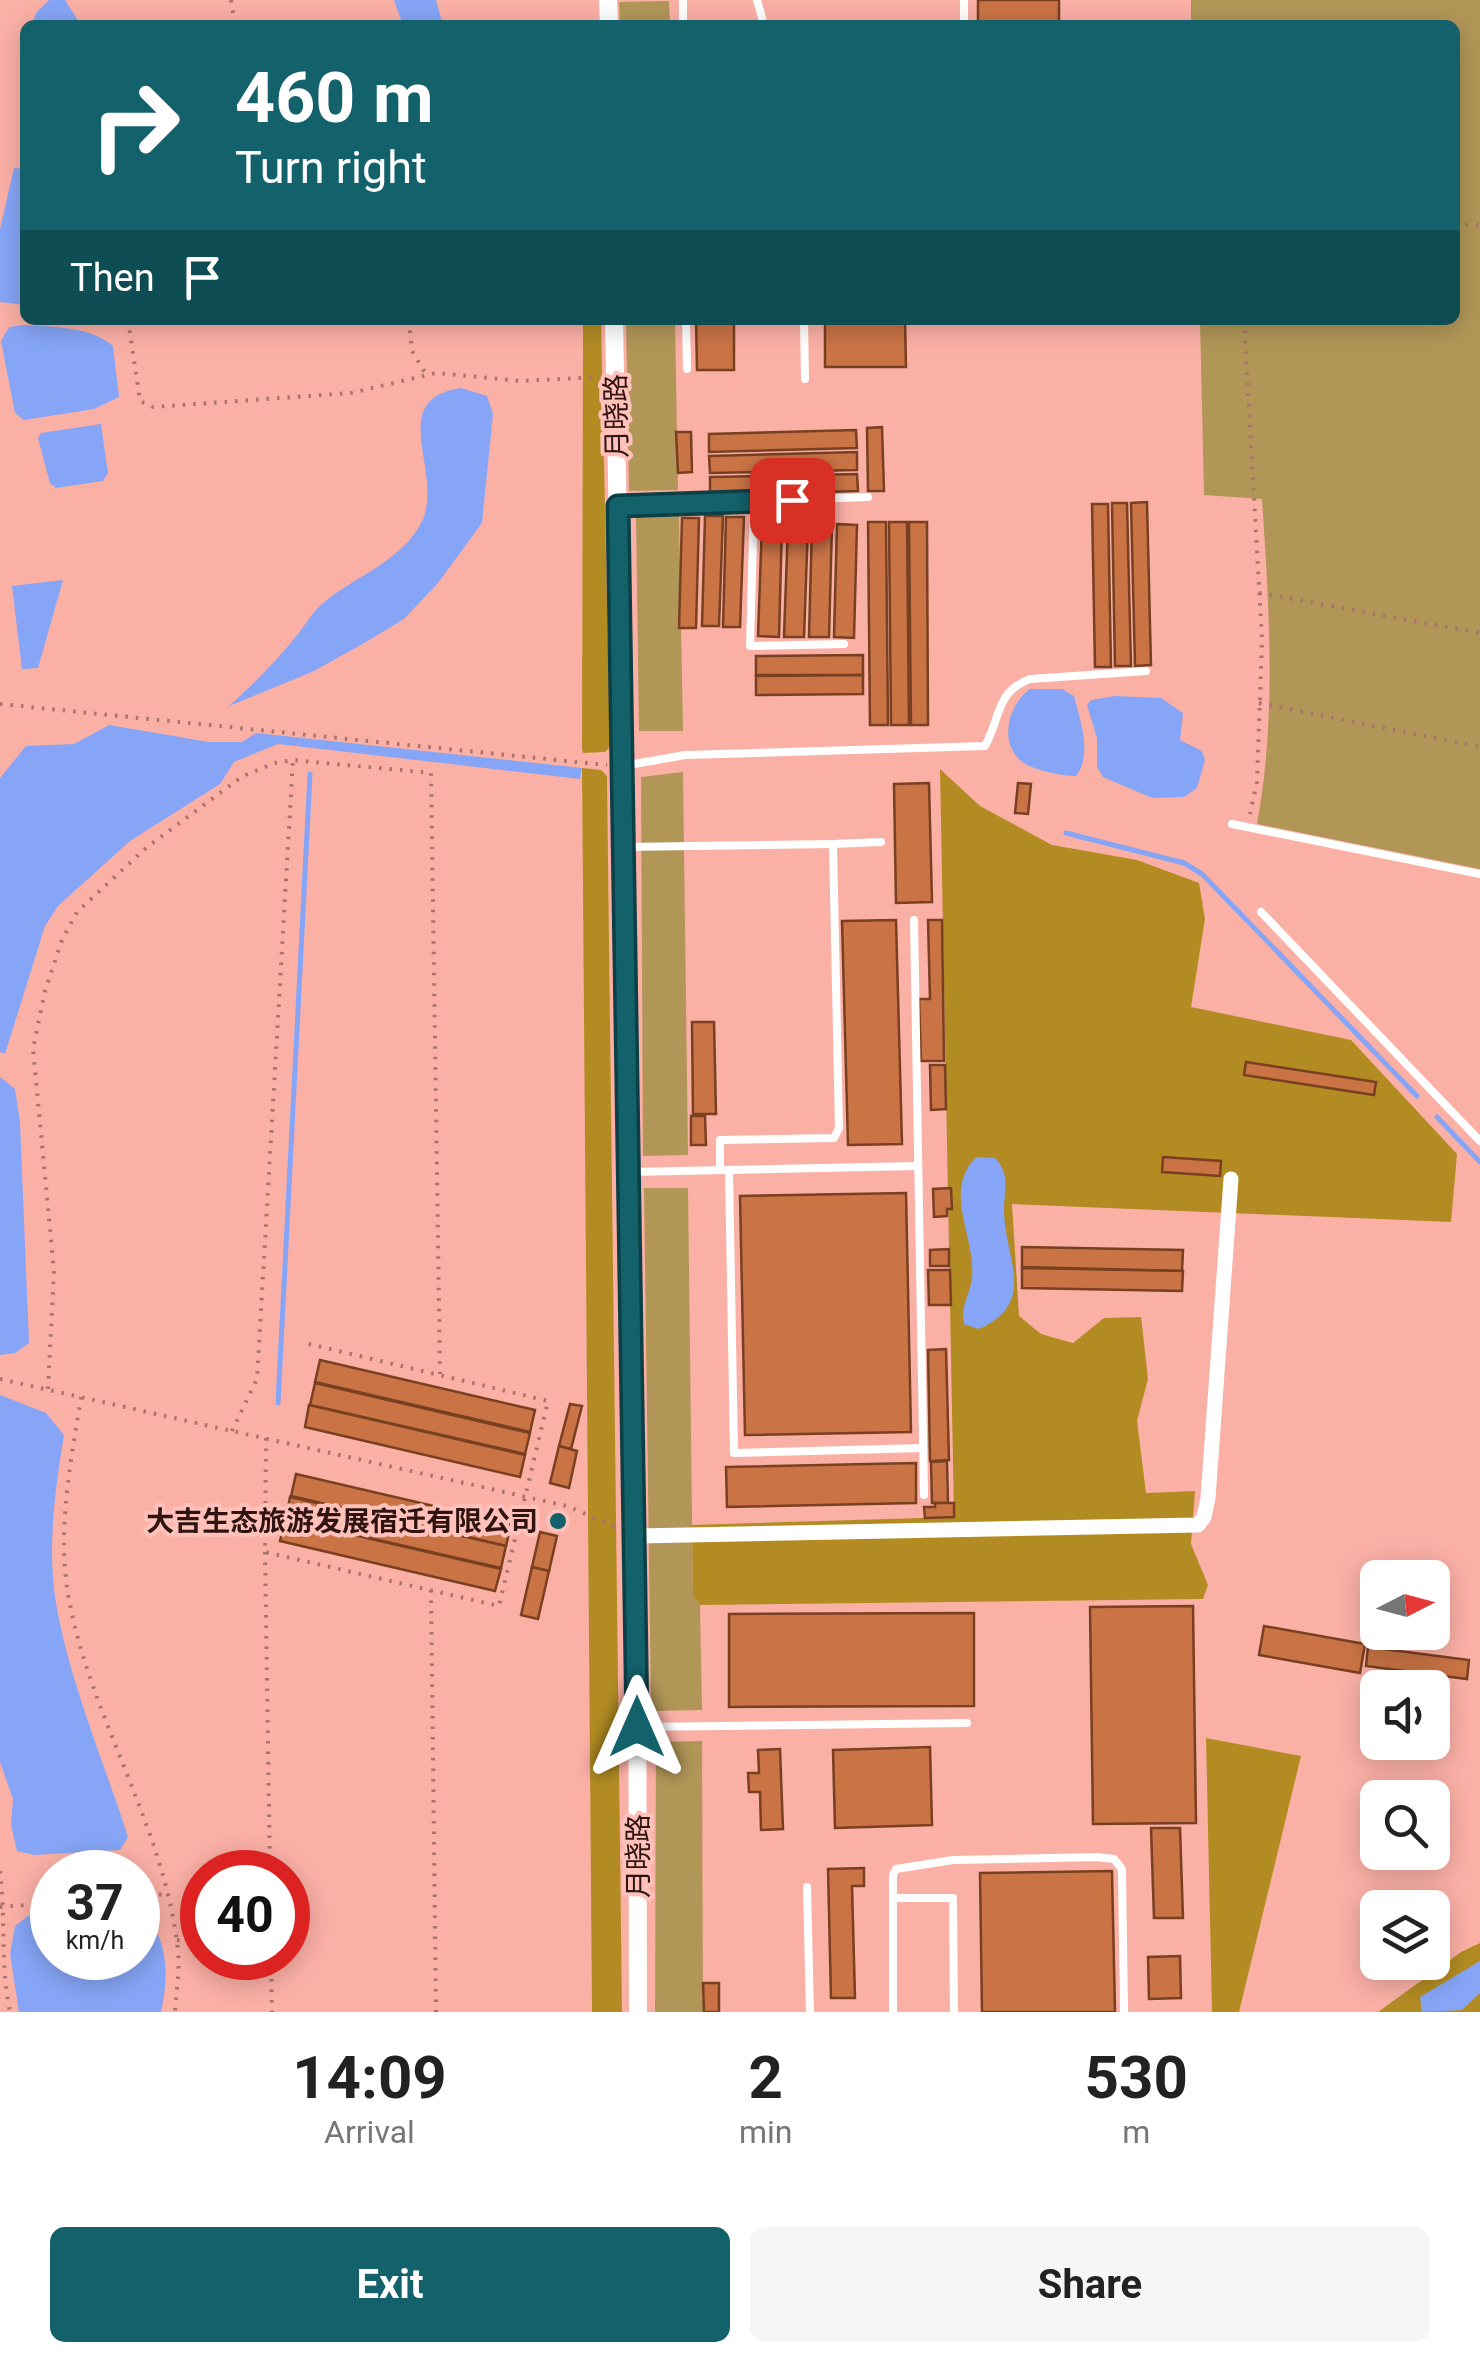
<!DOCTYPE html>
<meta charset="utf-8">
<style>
body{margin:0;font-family:Roboto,"Noto Sans SC",sans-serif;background:#f6f6f6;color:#222;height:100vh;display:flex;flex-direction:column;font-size:38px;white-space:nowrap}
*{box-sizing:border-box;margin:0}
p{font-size:32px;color:#767676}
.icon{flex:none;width:55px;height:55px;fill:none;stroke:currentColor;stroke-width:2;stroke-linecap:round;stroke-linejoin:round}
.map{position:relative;height:2012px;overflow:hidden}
.sheet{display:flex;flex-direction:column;background:#fff;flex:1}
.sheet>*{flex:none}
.top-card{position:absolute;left:20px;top:20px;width:1440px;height:305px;border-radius:15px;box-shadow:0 5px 25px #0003;background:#13616b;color:#fff;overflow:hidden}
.needle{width:65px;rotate:84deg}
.fabs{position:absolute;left:1360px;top:1560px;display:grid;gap:20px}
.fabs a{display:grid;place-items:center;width:90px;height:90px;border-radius:15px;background:#fff;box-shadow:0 5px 25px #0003;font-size:50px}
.speed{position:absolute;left:30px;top:1850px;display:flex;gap:20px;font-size:50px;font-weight:700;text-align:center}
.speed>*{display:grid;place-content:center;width:130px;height:130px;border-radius:50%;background:#fff;box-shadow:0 5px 25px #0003;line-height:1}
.speed small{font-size:25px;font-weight:400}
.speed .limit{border:15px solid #d22;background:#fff;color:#111}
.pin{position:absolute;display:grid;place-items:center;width:85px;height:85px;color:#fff;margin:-42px;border-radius:20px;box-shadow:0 5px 15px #0006}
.me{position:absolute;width:110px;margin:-55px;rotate:0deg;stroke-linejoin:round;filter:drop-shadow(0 0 8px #0008)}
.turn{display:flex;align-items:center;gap:35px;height:210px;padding:0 50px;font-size:45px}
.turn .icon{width:130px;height:130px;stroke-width:2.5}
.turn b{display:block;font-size:70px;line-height:85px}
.then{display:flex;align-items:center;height:95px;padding:0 50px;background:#0003;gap:20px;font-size:38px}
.eta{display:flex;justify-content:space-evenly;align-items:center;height:170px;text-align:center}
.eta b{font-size:60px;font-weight:700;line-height:70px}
.cta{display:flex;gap:20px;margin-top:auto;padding:20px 50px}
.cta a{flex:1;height:115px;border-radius:15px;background:#13616b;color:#fff;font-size:40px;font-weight:700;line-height:115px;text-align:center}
.cta a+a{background:#f6f6f6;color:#222}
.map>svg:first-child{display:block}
.green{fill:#b19657}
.forest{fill:#b28c23}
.water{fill:#86a5f6}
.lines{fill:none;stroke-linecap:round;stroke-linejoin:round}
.stream{stroke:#86a5f6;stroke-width:5}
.building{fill:#ca7446;stroke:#783f21;stroke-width:2.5}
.path{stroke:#aa726b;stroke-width:4;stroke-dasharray:2.5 8;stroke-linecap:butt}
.service{stroke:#fff;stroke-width:8}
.minor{stroke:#fff;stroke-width:15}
.tertiary{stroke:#fff;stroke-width:18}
.route-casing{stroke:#0c3f46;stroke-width:25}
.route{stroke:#13616b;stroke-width:18}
.poi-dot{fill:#13616b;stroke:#ffc1b9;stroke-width:4}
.labels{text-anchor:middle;stroke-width:8;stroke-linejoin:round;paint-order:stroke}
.street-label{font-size:28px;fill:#2f1411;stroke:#ffc1b9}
.poi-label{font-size:28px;font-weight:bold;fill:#2f1411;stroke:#ffc1b9;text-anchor:end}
</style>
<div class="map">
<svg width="1480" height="2012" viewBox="0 0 1480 2012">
<rect width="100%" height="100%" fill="#fbb0a6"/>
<g class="green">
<path d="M 1191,0 L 1480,0 L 1480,869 L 1257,824 C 1277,716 1269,608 1262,499 L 1204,495 L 1200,320 L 1455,320 L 1455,25 L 1191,25 Z"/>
<polygon points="669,1 670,25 620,25 619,2"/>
<polygon points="626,320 675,320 678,490 629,491"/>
<polygon points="679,515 683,731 639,731 636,516"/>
<polygon points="683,772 688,1155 643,1156 641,777"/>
<polygon points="644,1188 688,1188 693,1596 700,1605 702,1710 651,1711"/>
<polygon points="702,1741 703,2012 655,2012 656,1742"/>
</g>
<g class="forest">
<polygon points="583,320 601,320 610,747 605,752 583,753 582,748"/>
<polygon points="582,768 601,770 607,776 622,2012 592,2012"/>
<polygon points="940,769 980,806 1052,845 1137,860 1199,883 1205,919 1191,1007 1351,1040 1457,1154 1451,1222 1012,1204 1019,1316 1041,1334 1073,1343 1104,1318 1141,1317 1148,1379 1137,1421 1146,1493 1195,1491 1191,1544 1208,1585 1203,1599 700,1605 693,1596 692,1525 954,1517"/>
<polygon points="1206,1738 1301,1756 1239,2012 1212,2012"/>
<polygon points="1480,1943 1480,2012 1378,2012 1461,1952"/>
</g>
<g class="water">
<polygon points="49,0 65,0 81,25 32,25 36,13"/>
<polygon points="394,0 436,0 443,25 403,25"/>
<polygon points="14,168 25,169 25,305 0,302 0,229"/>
<path d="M 24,325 C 53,327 90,326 113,346 L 119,397 L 94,409 L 24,420 L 15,413 L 1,341 L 9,327 Z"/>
<path d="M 461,388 L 487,396 L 493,414 L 482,523 L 438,583 L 404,619 L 366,642 L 312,672 L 229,706 C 254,684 277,660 298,634 C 306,624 312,613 322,604 C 353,577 403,561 422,521 C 445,474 384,399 461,388 Z"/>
<polygon points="101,424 108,473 103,481 56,488 50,483 38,438 41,433"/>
<polygon points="63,580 38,668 22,669 12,586"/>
<path d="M 1030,689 L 1062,689 L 1074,696 C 1080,720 1093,754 1076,776 C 1062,776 1032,770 1021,761 C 998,741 1009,704 1030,689 Z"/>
<polygon points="1115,696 1161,698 1183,713 1180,740 1202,751 1205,760 1197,788 1184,797 1152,798 1103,777 1097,767 1097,738 1087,705 1091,700"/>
<polygon points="109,725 209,742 242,742 256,733 582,768 580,779 278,744 234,762 220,784 130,841 58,906 45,926 5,1054 0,1052 0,778 26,746 74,744"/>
<polygon points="0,1077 15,1089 20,1122 29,1343 15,1353 0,1355"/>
<path d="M 976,1157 L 995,1158 C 1011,1175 1004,1189 1004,1210 C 1004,1257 1039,1302 979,1329 L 964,1324 C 960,1306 970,1295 972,1278 C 976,1236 942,1193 976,1157 Z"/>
<path d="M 0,1395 L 46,1413 L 64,1435 C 55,1489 47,1549 56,1603 C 69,1680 104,1762 128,1837 L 120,1850 L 34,1855 L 17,1851 L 11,1825 L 13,1799 L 0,1762 Z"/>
<path d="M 138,1907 C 168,1934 170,1974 161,2012 L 19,2012 L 10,1954 L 15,1926 L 28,1916 L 52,1914 L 52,1958 L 138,1958 Z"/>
<polygon points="1480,1961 1480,1993 1462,2010 1422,2012 1420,1997"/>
</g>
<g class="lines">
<g class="stream">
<polyline points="1066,833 1184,863 1202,874 1417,1096"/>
<polyline points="1437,1117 1480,1162"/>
<polyline points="278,1403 310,774"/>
</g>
</g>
<g class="building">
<rect x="978" y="0" width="81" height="25"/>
<polygon points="696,320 734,320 734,370 697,370"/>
<polygon points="825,320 905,320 906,367 825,367"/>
<polygon points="882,427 884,491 868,491 867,428"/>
<polygon points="856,430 857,448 709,452 709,434"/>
<polygon points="676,432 691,432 692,472 678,473"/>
<polygon points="857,452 857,470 710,473 709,456"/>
<polygon points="857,474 858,491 710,495 710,477"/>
<polygon points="1147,502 1151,665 1135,666 1131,503"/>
<polygon points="1112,503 1127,503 1131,666 1115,666"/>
<polygon points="1092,504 1108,504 1111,667 1095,667"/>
<polygon points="705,516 723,516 719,626 702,626"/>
<polygon points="726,517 744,517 740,627 723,627"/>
<polygon points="682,518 699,518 696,628 679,628"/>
<polygon points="868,522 886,522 888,725 870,725"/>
<polygon points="889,522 907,522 909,725 891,725"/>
<polygon points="909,522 927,522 928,725 911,725"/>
<polygon points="762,523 782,524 779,637 758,636"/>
<polygon points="788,524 808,524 804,637 784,637"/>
<polygon points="812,524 832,525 829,637 809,637"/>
<polygon points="837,524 857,525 854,638 834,637"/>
<polygon points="863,655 863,675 756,675 756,656"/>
<polygon points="863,675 863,694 756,695 756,676"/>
<polygon points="929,783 932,902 896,903 894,784"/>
<polygon points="1018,783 1031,784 1028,814 1015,813"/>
<polygon points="896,920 902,1144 848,1145 842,921"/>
<polygon points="928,920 942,920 944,1061 921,1061 919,999 930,999"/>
<polygon points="692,1022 714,1022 716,1114 693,1114"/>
<polygon points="1246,1062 1376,1082 1374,1095 1244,1075"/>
<polygon points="930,1065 945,1065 946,1109 931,1110"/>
<polygon points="691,1116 705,1116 706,1145 691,1145"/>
<polygon points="1163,1157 1221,1161 1220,1176 1162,1172"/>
<polygon points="951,1188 952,1209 947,1209 947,1216 934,1217 933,1189"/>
<polygon points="906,1193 911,1432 745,1435 740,1196"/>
<polygon points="1022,1247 1183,1250 1182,1271 1022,1267"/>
<polygon points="949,1249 949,1266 930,1266 930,1250"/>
<polygon points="1022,1268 1183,1271 1182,1291 1022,1288"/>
<polygon points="928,1270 950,1270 951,1305 929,1305"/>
<polygon points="946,1349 949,1460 930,1461 928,1350"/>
<polygon points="320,1360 535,1410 530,1432 315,1382"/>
<polygon points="315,1383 530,1433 525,1454 310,1405"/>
<polygon points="570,1404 582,1406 571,1449 559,1446"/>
<polygon points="309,1405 525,1455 520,1477 305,1427"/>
<polygon points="559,1446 577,1451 569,1488 550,1483"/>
<polygon points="947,1461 948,1503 932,1503 931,1462"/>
<polygon points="916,1463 916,1503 727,1507 726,1467"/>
<polygon points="296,1474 511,1524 506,1546 291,1496"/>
<polygon points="290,1497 506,1546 501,1568 286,1519"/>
<polygon points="935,1503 954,1503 954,1517 925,1518 924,1507 935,1507"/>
<polygon points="285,1519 501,1569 495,1591 280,1541"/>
<polygon points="540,1532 557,1536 549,1571 532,1567"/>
<polygon points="532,1567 549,1571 538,1619 521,1615"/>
<polygon points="1193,1606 1196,1823 1093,1824 1090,1607"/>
<polygon points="974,1613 974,1706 729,1707 729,1614"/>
<polygon points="1264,1626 1365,1644 1360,1673 1259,1655"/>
<polygon points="1368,1647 1469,1660 1467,1679 1366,1666"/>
<polygon points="930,1747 932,1825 835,1828 833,1750"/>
<polygon points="780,1749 783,1829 761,1830 760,1792 749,1792 748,1773 759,1773 758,1750"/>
<polygon points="1151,1828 1180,1828 1183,1918 1154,1918"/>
<polygon points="864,1868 864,1886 852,1886 855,1998 831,1998 828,1869"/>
<polygon points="1112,1871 1115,2012 982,2012 980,1873"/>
<polygon points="1180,1956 1181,1998 1149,1999 1148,1957"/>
<polygon points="703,1983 719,1983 719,2012 704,2012"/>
</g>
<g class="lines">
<g class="path">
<polyline points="231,0 235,25"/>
<polyline points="1455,224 1480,225"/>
<polyline points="128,320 140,401 153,407 351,393 436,373 520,381 601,377"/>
<polyline points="409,320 412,351 426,374"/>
<polyline points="1244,320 1262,639 1257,782 1250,814"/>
<polyline points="1259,593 1480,633"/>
<polyline points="1259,703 1480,747"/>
<polyline points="0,704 607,765"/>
<polyline points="0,1379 567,1506 621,1529"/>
<polyline points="48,1389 54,1271 33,1049 45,991 62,940 77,912 147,847 243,776 275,763 293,760 431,773 440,1374"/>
<path d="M 81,1397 C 71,1462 57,1528 68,1594 C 89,1717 165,1826 178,1951 C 180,1971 176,1992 175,2012"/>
<polyline points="232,1431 257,1379 293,760"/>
<polyline points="266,1438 265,1552 499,1606 548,1401 305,1343"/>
<polyline points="265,1552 270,1872"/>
<polyline points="431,1590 436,2012"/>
<path d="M 0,1871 C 6,1919 0,1964 10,2012"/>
<polyline points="138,1896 167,1894"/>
<polyline points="0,1907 52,1903"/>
<polyline points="177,1940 202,1943"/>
<polyline points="271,1958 272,2012"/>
</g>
<g class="service">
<polyline points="683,0 683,25"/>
<polyline points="757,0 764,25"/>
<polyline points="964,0 964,25"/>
<polyline points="686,320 687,369"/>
<polyline points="804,320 805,379"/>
<polyline points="754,501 750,646 844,644"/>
<polyline points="618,506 868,497"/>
<path d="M 623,766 L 685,755 L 985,746 C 1001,718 995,692 1030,679 L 1146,671"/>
<polyline points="1232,824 1480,874"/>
<polyline points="624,847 833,844"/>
<polyline points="1261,912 1480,1141"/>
<polyline points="914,920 924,1495"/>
<polyline points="720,1170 720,1140 834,1138 839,1128 833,844 881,842"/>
<polyline points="729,1170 734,1453 923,1448"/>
<polyline points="630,1172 918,1166"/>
<polyline points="637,1727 967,1723"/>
<polyline points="807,1887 810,2012"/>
<polyline points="893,1898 953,1898 954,2012"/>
<polyline points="893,2012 893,1875 896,1869 953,1860 1097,1857 1114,1859 1122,1869 1124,2012"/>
</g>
<polyline class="minor" points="637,1536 1198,1525 1204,1517 1208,1498 1231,1179"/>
<g class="tertiary">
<polyline points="608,0 609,25"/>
<polyline points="614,320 637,1536 638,2012"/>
</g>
</g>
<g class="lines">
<defs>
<polyline id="route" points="637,1727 618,506 792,500"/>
</defs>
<use href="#route" class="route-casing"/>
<use href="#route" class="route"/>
</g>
<circle class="poi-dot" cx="558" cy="1521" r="10"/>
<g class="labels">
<g class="street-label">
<text transform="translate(616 416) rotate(-91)" y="10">月晓路</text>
<text transform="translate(638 1856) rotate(-90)" y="10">月晓路</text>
</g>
<g class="poi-label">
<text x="538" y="1531">大吉生态旅游发展宿迁有限公司</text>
</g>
</g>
</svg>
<div class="fabs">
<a><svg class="needle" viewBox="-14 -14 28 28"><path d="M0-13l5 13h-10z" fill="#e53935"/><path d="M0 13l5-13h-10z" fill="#767676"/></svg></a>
<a><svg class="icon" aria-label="sound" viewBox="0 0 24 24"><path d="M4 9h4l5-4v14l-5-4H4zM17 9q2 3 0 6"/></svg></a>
<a><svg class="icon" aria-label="search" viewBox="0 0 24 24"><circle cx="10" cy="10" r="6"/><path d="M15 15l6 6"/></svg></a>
<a><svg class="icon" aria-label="layers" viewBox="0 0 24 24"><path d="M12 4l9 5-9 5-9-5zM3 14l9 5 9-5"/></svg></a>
</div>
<div class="speed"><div>37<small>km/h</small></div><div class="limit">40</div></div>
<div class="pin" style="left:792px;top:500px;background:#d93025"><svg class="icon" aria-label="arrive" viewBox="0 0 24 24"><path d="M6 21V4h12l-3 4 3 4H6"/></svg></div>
<svg class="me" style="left:637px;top:1727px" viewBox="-20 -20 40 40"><path d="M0-17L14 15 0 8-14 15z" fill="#13616b" stroke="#fff" stroke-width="4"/></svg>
<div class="top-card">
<div class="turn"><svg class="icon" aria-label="right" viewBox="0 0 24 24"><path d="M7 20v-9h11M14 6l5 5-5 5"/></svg><div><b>460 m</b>Turn right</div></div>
<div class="then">Then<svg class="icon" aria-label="arrive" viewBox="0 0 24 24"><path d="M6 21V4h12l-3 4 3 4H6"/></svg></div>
</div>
</div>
<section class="sheet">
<div class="eta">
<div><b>14:09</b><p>Arrival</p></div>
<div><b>2</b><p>min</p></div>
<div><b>530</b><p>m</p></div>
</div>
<div class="cta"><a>Exit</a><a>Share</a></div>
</section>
